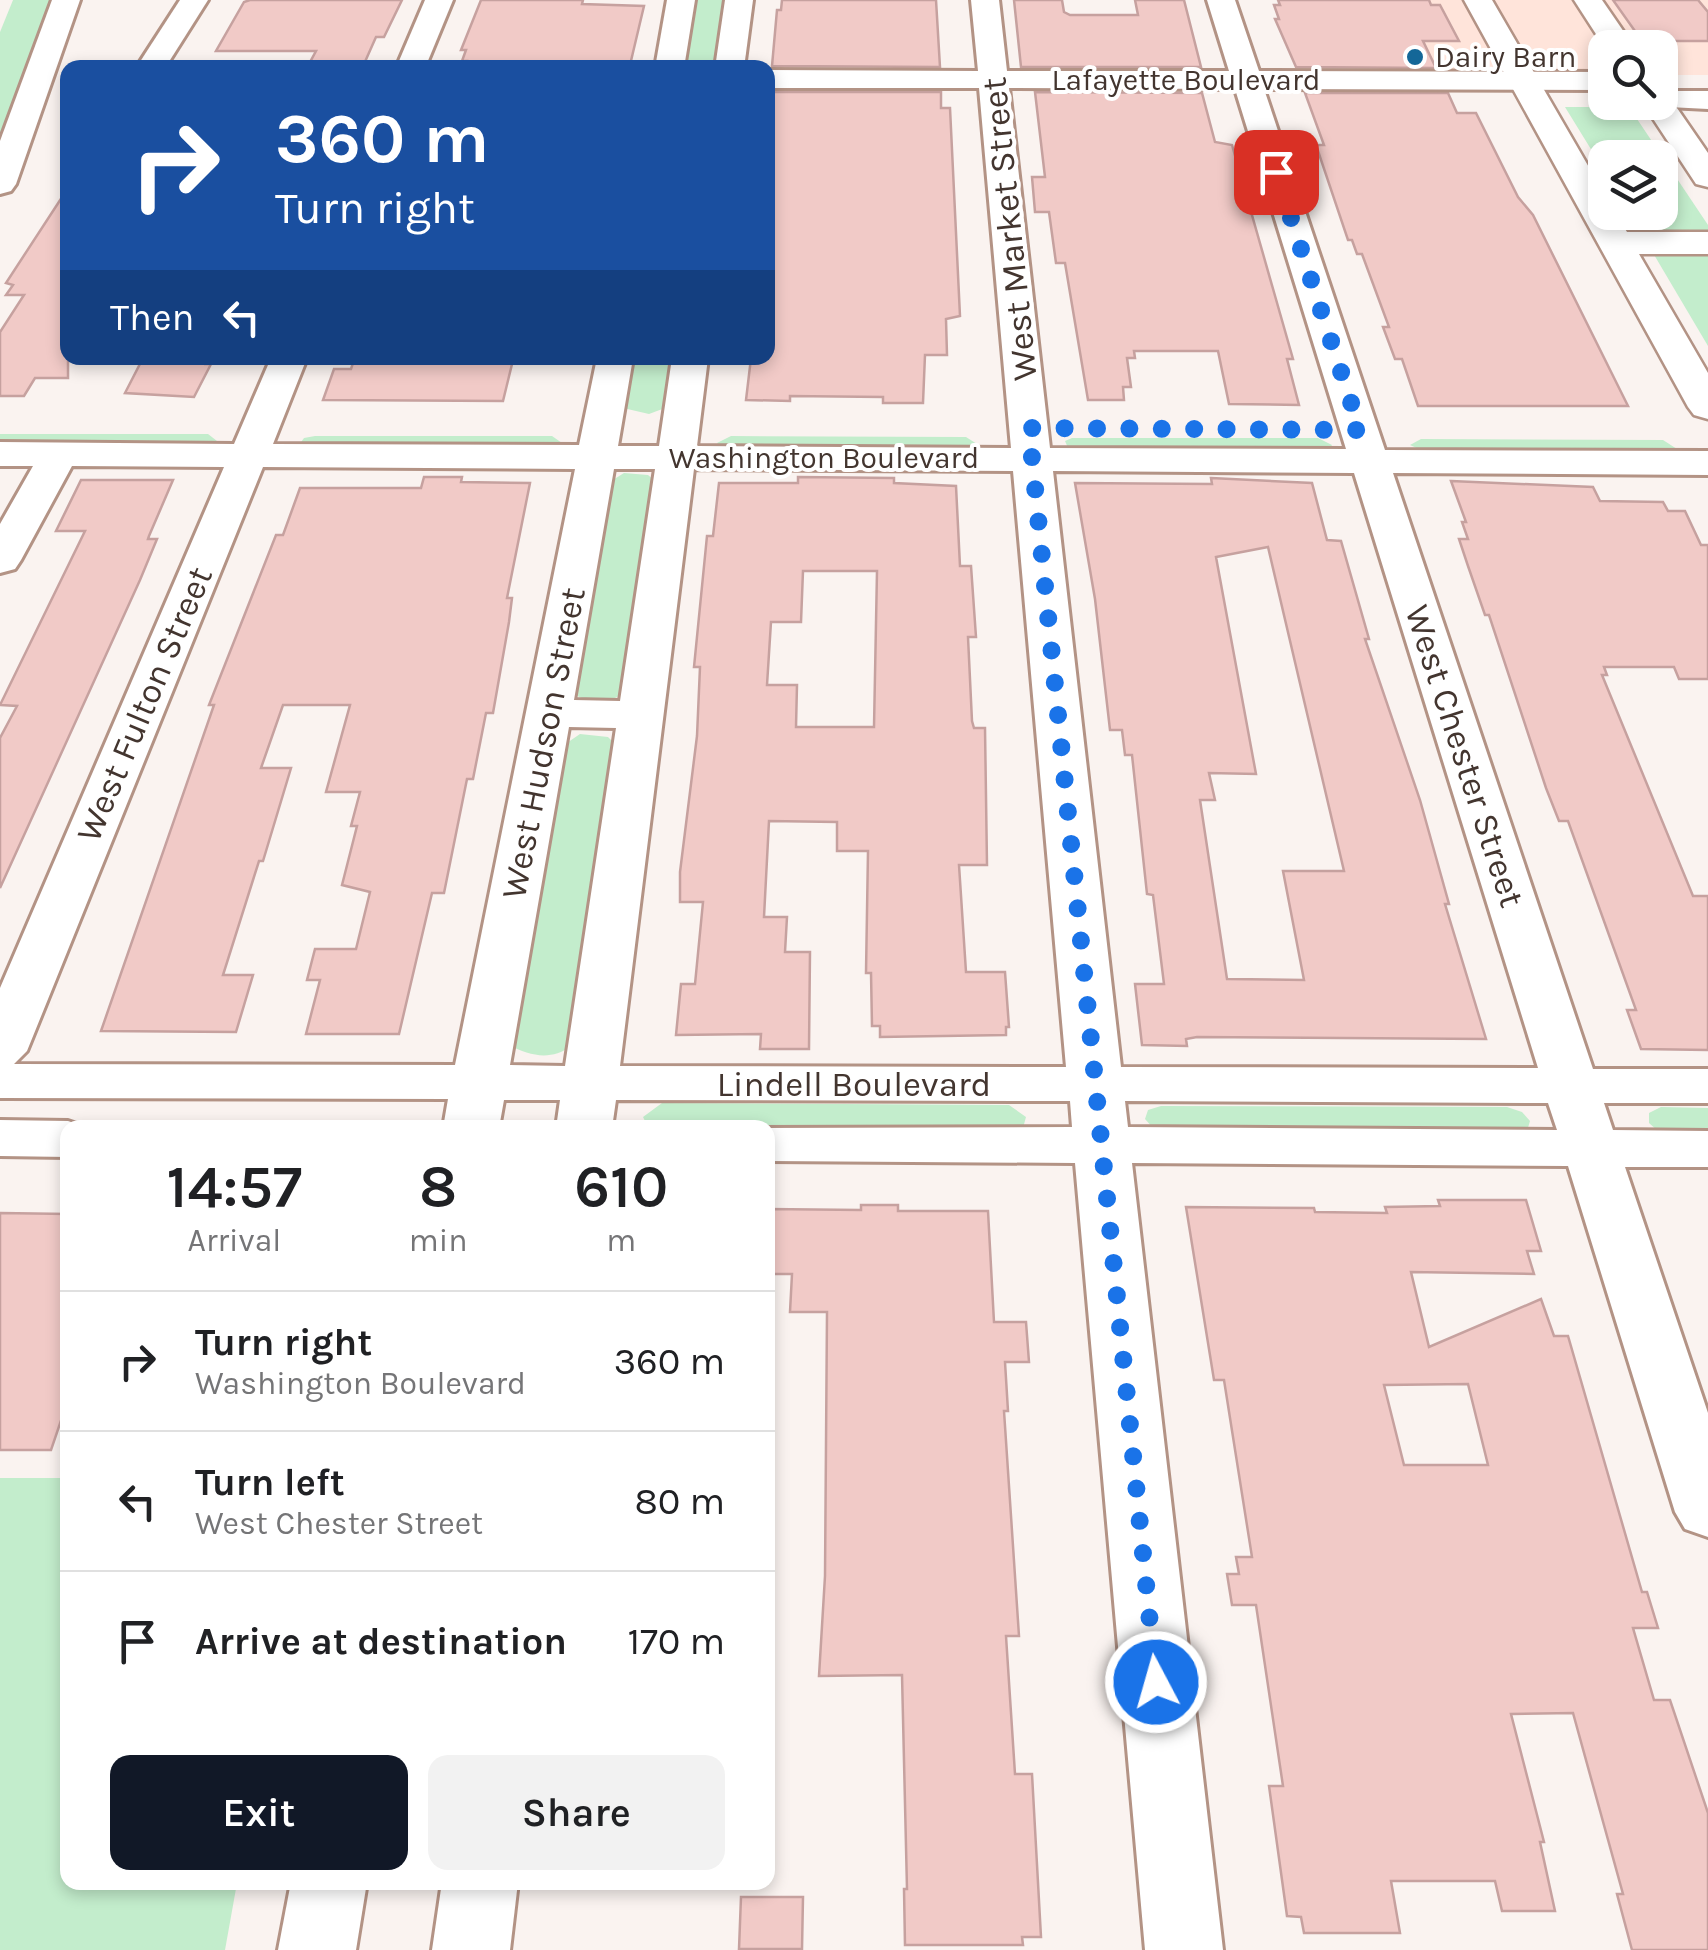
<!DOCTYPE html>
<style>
body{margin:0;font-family:Karla,sans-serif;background:#f2f2f2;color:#202124;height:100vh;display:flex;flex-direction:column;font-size:38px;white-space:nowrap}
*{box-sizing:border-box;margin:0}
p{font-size:32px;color:#757577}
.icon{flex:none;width:55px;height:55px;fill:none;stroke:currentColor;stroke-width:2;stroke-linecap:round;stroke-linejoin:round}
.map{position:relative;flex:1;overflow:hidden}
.sheet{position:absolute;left:60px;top:1120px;width:715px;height:770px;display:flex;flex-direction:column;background:#fff;border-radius:20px;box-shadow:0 5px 15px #0003}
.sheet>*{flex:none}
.guide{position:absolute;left:60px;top:60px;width:715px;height:305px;border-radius:20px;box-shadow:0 5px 15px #0003;background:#1a4fa0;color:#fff;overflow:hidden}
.tools{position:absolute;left:1588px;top:30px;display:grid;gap:20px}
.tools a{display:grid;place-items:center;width:90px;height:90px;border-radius:20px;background:#fff;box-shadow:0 5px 15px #0003;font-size:50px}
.pin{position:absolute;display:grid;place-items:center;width:85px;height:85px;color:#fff;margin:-42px;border-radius:20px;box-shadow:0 5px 15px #0006}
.me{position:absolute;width:110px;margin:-55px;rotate:354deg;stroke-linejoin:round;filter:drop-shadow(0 0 8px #0008)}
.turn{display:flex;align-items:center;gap:35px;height:210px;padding:0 50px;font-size:45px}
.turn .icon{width:130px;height:130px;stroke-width:2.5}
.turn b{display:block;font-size:70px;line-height:85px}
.then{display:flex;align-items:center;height:95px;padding:0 50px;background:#0003;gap:20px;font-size:38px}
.eta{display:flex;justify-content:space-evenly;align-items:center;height:170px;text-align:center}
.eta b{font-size:60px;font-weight:600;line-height:70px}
.primary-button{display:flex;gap:20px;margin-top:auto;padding:20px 50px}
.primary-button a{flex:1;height:115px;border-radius:20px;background:#111827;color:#fff;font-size:40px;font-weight:600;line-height:115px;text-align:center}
.primary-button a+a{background:#f2f2f2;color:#202124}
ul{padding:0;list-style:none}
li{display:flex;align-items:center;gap:30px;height:140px;padding:0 50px;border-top:2px solid #e0e0e0}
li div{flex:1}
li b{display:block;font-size:38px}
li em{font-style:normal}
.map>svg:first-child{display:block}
.built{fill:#ffe4da}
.green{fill:#c3edcc}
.building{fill:#f1cac7;stroke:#c6a19f;stroke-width:2.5;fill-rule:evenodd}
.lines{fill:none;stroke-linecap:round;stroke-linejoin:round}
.minor-casing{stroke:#b39385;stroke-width:6}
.highway-casing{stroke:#b39385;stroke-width:5}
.minor{fill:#fff;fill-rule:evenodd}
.highway{fill:#fff;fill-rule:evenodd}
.route{stroke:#1a73e8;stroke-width:18;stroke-dasharray:0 32.4}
.poi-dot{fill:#146798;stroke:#fff;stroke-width:4}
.labels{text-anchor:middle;stroke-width:8;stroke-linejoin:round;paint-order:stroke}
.far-poi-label{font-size:30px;fill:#43352f;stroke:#fff;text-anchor:start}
.far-street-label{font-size:30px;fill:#43352f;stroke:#fff}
.street-label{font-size:35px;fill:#43352f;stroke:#fff}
</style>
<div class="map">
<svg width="1708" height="1950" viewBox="0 0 1708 1950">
<rect width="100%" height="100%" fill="#faf3f0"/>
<polygon class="built" points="1348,0 1708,0 1708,75 1660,75 1660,48 1605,48 1605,75 1381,76"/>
<g class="green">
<polygon points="13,0 56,0 0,148 0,32"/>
<polygon points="694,0 725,0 715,67 684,68"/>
<polygon points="1565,107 1629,107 1708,225 1708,235 1643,235 1630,213 1660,212 1660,158 1605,158 1605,172"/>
<polygon points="1653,253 1708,253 1708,346"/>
<polygon points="632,358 673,358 665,408 649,414 623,408"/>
<polygon points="0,434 208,434 217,441 213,445 0,447"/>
<polygon points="315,436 552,436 562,443 556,448 299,445 304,438"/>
<polygon points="731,436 966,437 977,444 975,449 721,448 717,443"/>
<polygon points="1072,438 1318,438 1332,445 1329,450 1068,448 1065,441"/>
<polygon points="1421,439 1663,440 1677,449 1669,453 1425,452 1410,445"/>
<path d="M 624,473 L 648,475 L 655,481 L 622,694 C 608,704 587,704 573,693 L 608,483 Z"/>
<path d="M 580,734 L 608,737 L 616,745 L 571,1046 C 551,1061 530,1056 509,1045 L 561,747 Z"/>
<polygon points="662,1103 1009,1105 1026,1117 1023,1128 1013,1134 768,1133 768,1128 648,1127 643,1117"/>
<polygon points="1161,1106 1507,1107 1522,1112 1530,1121 1527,1131 1153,1128 1145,1119 1148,1110"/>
<polygon points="1661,1107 1708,1108 1708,1138 1658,1131 1649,1123 1649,1113"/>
<polygon points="0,1478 67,1478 68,1882 237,1883 225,1950 0,1950"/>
</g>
<g class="building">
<polygon points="250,0 402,0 384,37 376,37 364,64 309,64 316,51 216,51 244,2"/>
<polygon points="481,0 583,0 582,4 644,6 630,65 466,65 467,61 462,61 466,50 461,50"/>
<polygon points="782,0 936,0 940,67 772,66 777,10 781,10"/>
<polygon points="1014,0 1062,0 1064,12 1070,15 1138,15 1135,0 1184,0 1201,67 1021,67"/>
<polygon points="1278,0 1429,0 1431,5 1440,5 1459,41 1423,41 1436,68 1296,67 1275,19 1279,19 1274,5 1280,5"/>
<polygon points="1613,0 1698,0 1708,12 1708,41 1642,41"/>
<polygon points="770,92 941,92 941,108 950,108 960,316 946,319 947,355 925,355 923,403 883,403 883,397 790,396 790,401 746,400 751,358 768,359"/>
<polygon points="1035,92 1202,93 1215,142 1232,145 1293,359 1287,359 1299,405 1229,404 1218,351 1134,351 1135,358 1127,358 1131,387 1123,387 1124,400 1088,400 1065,263 1056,263 1049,212 1035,212 1032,177 1045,177"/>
<polygon points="1305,93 1448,93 1457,113 1476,113 1518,197 1533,215 1628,406 1418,406 1402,359 1395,359 1383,327 1389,327 1362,254 1357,254 1352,240 1348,240 1316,145 1324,145"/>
<polygon points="68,188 68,378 35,378 24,396 0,396 0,332 24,295 6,295 13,285 6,283"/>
<polygon points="142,360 208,360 206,364 211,364 194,397 125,393"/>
<polygon points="354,360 453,361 513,360 503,401 323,400 334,369 351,369"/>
<polygon points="424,477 462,477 461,482 530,483 507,598 512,598 509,622 493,713 486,713 473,779 467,779 444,893 432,893 399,1034 306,1034 320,980 307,980 315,949 356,949 370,892 342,885 357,826 351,826 360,792 326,792 350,705 283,705 261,768 291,768 263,861 259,861 223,975 253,975 236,1032 101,1031 214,705 209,705 276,535 283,535 300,488 421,488"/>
<path d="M 798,477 L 894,478 L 894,483 L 956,486 L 960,566 L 971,566 L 976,637 L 968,637 L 972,721 L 974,728 L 985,728 L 987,865 L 959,865 L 966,972 L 1005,972 L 1009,1027 L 1006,1027 L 1006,1035 L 880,1037 L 880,1026 L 872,1026 L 871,973 L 866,973 L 868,851 L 837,851 L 837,822 L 769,821 L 764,917 L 787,917 L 785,952 L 810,952 L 809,1049 L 760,1049 L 761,1034 L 676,1035 L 681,984 L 695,984 L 703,902 L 680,902 L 680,872 L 697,736 L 700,667 L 694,667 L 707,536 L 713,536 L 719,483 L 798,483 ZM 803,571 L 877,571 L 874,727 L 796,727 L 797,685 L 767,685 L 771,622 L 801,622 Z"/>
<path d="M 1211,478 L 1312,483 L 1327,540 L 1341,541 L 1369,639 L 1365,639 L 1420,800 L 1449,904 L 1445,904 L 1486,1039 L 1197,1037 L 1186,1039 L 1187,1046 L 1142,1045 L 1135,984 L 1164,984 L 1153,895 L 1147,894 L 1132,755 L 1125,755 L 1122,730 L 1110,730 L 1095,599 L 1075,483 L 1212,484 ZM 1268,547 L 1344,871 L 1283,871 L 1304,980 L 1227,979 L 1200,800 L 1215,800 L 1209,773 L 1256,774 L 1216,557 Z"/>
<polygon points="81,480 173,480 149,536 148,539 157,539 140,580 0,888 0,738 17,706 0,705 85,531 56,531"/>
<polygon points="1451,481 1593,487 1600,501 1663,502 1668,511 1685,511 1701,545 1708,545 1708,679 1679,679 1674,667 1604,667 1607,675 1602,675 1693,896 1708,896 1708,1050 1641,1049 1627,1010 1636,1010 1568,821 1559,821 1546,788 1489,615 1485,615 1468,566 1459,539 1468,539 1462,522 1466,522"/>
<path d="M 1438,1200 L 1526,1200 L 1541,1251 L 1527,1251 L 1534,1274 L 1411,1272 L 1429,1347 L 1541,1299 L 1554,1336 L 1568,1336 L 1642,1592 L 1647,1592 L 1658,1628 L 1633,1628 L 1654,1700 L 1670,1700 L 1708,1813 L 1708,1950 L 1632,1950 L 1617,1894 L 1623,1894 L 1573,1713 L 1511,1714 L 1544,1842 L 1540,1842 L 1555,1911 L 1502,1911 L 1495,1881 L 1391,1881 L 1400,1933 L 1304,1933 L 1301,1917 L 1287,1916 L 1269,1786 L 1283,1786 L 1256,1605 L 1232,1605 L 1227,1574 L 1239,1574 L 1236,1557 L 1252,1557 L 1224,1380 L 1214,1380 L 1186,1207 L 1314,1208 L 1315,1212 L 1387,1213 L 1385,1207 L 1440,1206 ZM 1468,1384 L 1488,1465 L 1404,1465 L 1384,1385 Z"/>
<polygon points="861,1205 898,1205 898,1211 988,1211 994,1322 1026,1322 1029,1362 1005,1362 1008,1411 1004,1411 1019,1636 1006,1636 1015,1774 1032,1774 1041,1937 1022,1937 1023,1945 905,1945 904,1889 907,1889 902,1675 819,1676 825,1576 827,1312 790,1312 792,1274 768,1274 768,1209 861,1210"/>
<polygon points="0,1213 68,1214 68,1400 51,1450 0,1450"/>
<polygon points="741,1897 803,1897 802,1949 739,1949"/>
</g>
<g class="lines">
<defs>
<g id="minor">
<polygon points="52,0 80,0 16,184 11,191 0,194 0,141"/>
<polygon points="180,0 208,0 165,68 136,68"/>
<polygon points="425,0 453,0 425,68 396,68"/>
<polygon points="667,0 695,0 684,68 655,68"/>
<polygon points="725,0 753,0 744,68 715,68"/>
<path d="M 971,0 L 999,0 L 1007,71 L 1229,71 L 1207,0 L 1235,0 L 1259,71 L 1605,72 L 1605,90 L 1264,89 L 1385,450 L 1708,451 L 1708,475 L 1393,473 L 1593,1069 L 1708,1069 L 1708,1103 L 1604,1103 L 1613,1130 L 1708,1131 L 1708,1167 L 1625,1167 L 1708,1413 L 1708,1537 L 1685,1529 L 1675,1512 L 1568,1166 L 1132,1163 L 1223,1950 L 1145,1950 L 1075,1163 L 768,1161 L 768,1128 L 758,1128 L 1072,1127 L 1070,1101 L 616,1100 L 612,1128 L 556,1128 L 560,1100 L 504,1100 L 499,1128 L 443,1128 L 448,1099 L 0,1098 L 0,988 L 224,467 L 72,466 L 21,560 L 15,569 L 0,573 L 0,524 L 33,466 L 0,466 L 0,442 L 234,444 L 271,358 L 307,358 L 273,444 L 579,445 L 597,358 L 633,358 L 618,446 L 659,446 L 672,358 L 708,358 L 697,446 L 1011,448 L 979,88 L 768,88 L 768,70 L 978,71 ZM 1009,88 L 1235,89 L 1346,449 L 1050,448 ZM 263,467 L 575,469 L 455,1065 L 14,1064 L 27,1051 ZM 614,469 L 655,469 L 620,701 L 574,700 ZM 694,469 L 1013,471 L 1066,1067 L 620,1066 ZM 1053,471 L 1354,473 L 1538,1068 L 1121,1067 ZM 569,727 L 616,728 L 565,1066 L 510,1065 ZM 1125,1101 L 1548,1103 L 1557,1130 L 1128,1127 Z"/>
<polygon points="1660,91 1708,91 1708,109 1649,106 1647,102 1660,102"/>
<polygon points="0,1120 68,1121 89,1128 68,1128 68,1157 0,1156"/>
<polygon points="291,1882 367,1882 356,1950 278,1950"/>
<polygon points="442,1882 518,1882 510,1950 432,1950"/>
</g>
<g id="highway">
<polygon points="1464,0 1492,0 1605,195 1605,212 1615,212 1627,232 1708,232 1708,254 1639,254 1708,373 1708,419 1694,415 1688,407"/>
<polygon points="1574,0 1602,0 1635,48 1605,48"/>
<polygon points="1660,93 1668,95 1708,153 1708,187 1696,184 1642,102 1660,102"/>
</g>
</defs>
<use href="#minor" class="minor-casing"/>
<use href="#highway" class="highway-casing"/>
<use href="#minor" class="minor"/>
<use href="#highway" class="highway"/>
</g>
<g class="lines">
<polyline class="route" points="1156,1682 1029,428 1360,430 1276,172"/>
</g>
<circle class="poi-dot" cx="1415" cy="57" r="10"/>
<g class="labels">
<g class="far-poi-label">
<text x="1435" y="67">Dairy Barn</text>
</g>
<g class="far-street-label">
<text x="1186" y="90">Lafayette Boulevard</text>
<text x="824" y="468">Washington Boulevard</text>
</g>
<g class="street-label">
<text transform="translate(1009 229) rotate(-96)" y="12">West Market Street</text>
<text transform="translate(144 704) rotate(-67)" y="12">West Fulton Street</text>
<text transform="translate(543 743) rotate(-79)" y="12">West Hudson Street</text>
<text transform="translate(1465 756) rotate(72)" y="12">West Chester Street</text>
<text x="854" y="1096">Lindell Boulevard</text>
</g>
</g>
</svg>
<div class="tools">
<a><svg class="icon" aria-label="search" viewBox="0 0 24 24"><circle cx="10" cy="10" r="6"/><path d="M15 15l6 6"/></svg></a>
<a><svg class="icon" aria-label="layers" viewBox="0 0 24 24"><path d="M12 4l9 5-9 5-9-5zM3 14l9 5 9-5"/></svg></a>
</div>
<div class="pin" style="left:1276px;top:172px;background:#d93025"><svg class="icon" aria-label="arrive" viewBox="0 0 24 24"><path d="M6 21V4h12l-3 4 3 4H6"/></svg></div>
<svg class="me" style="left:1156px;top:1682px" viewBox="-20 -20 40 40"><circle r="17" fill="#1a73e8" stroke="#fff" stroke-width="3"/><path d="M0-11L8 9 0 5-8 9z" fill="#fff"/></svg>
<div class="guide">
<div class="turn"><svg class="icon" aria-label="right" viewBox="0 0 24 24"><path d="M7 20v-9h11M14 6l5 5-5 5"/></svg><div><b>360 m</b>Turn right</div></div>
<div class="then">Then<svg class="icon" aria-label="left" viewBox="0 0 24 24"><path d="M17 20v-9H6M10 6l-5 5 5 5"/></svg></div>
</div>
<section class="sheet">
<div class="eta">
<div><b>14:57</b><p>Arrival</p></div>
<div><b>8</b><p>min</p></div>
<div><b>610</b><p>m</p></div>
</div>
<ul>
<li><svg class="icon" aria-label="right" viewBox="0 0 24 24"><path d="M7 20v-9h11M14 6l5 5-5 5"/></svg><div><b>Turn right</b><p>Washington Boulevard</p></div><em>360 m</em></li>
<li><svg class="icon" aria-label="left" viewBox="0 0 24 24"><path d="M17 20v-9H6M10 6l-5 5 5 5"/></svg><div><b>Turn left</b><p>West Chester Street</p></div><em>80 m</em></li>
<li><svg class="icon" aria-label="arrive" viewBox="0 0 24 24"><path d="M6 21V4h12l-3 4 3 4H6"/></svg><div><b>Arrive at destination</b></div><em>170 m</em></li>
</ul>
<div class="primary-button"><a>Exit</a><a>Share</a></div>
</section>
</div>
